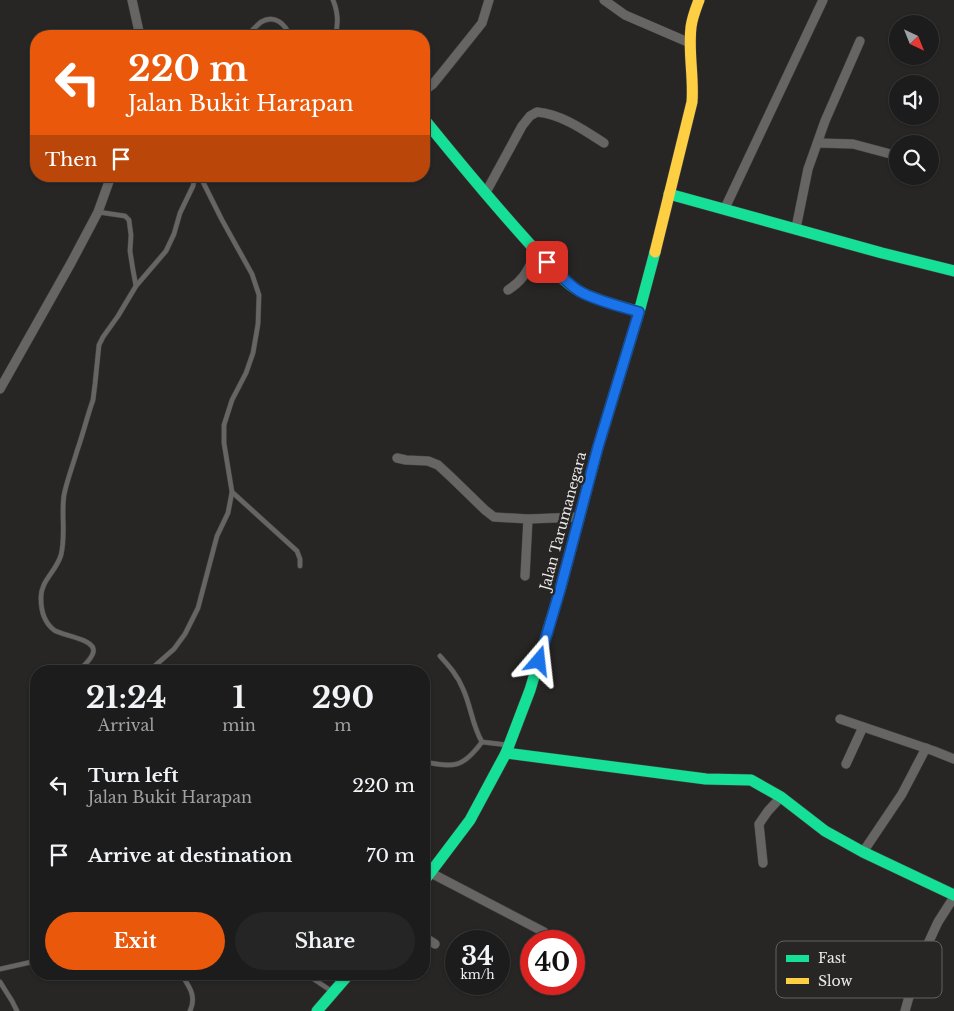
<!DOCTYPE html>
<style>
body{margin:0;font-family:"Libre Baskerville",serif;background:#252525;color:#f1f3f6;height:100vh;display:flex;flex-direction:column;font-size:19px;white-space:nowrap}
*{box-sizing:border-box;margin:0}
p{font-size:16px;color:#a0a1a3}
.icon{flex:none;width:28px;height:28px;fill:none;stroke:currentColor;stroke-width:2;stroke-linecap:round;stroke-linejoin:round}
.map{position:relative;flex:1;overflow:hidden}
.panel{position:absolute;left:30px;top:665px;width:400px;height:315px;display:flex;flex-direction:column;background:#1d1c1c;border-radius:20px;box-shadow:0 1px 4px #0004,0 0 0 1px #3b3a3b}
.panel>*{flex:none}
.banner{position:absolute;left:30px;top:30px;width:400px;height:152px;border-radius:20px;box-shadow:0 1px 4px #0004,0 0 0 1px #3b3a3b;background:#ea580c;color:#fff;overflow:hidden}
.needle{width:32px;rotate:137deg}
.fabs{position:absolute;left:889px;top:15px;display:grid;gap:10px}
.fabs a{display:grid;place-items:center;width:50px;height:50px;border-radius:50%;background:#1d1c1c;box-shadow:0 1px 4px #0004,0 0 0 1px #3b3a3b;font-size:25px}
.speed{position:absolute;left:445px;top:930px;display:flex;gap:10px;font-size:25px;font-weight:700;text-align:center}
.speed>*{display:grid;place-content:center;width:65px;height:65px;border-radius:50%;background:#1d1c1c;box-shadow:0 1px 4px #0004,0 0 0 1px #3b3a3b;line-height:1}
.speed small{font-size:12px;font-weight:400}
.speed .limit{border:8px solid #d22;background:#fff;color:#111}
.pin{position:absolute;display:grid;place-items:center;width:42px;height:42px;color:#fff;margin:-21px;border-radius:10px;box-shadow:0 2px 8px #0006}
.me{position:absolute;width:55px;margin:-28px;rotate:17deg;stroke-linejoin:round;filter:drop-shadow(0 0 4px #0008)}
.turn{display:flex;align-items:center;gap:18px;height:105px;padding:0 15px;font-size:22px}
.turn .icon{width:65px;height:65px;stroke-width:2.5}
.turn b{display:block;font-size:35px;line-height:42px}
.then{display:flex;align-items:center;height:48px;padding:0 15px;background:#0003;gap:10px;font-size:19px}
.eta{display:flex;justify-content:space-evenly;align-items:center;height:85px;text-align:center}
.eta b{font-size:30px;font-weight:700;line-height:35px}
.primary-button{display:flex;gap:10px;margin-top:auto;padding:10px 15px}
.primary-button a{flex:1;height:58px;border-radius:30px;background:#ea580c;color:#fff;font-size:20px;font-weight:700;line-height:58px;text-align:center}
.primary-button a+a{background:#252525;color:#f1f3f6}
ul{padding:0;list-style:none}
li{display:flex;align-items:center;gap:15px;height:70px;padding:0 15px}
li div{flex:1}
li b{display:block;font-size:19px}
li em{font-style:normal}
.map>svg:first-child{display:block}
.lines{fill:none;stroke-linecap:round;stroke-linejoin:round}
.lane-casing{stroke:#444342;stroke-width:5.5}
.street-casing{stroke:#444342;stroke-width:10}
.fast-casing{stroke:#444342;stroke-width:12}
.slow-casing{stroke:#444342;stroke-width:12}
.lane{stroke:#666564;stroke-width:4.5}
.street{stroke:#666564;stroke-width:9}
.fast{stroke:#16e098;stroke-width:11}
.slow{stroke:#ffcf43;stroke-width:11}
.route-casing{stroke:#114b97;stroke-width:12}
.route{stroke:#1a73e8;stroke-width:9}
.labels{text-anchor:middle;stroke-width:5;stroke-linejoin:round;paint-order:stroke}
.street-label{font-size:14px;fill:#eceae9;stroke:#282624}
.key{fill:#282624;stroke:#63615f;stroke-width:1}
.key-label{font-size:14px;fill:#eceae9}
</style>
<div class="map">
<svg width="954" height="1011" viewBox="0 0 954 1011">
<rect width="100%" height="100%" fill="#272625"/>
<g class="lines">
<defs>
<g id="lane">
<path d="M 333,0 C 338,12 339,23 335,36"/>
<path d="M 246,36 C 251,32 256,26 261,22 C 275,14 285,24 290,36"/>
<polyline points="98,212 125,216 129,220 131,235 130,251 133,270 136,286"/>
<polyline points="232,492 297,551 300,559 300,566"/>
<path d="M 440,656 C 449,666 458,676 463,689 C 471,706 472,725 482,742"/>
<path d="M 79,671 C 83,666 91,660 93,653 C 98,639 62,636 54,630 C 45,623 41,611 41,599 C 40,581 56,572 61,555 C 66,535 61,515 64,495 C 67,480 73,465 77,451 C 83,434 87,417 93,400 L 95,384 L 99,345 L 103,337 L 118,316 L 136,286 L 166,251 L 174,234 L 180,213 L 193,186 L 195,176"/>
<polyline points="149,671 174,649 185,634 198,608 217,536 228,513 232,492 224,443 224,425 232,400 246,373 253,353 258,324 259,295 252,274 222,220 200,176"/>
<path d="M 424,762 C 454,767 462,769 482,742 L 508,745"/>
<polyline points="0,969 36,961"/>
<path d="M 181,974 C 189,986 197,996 190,1011"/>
<polyline points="306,974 333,992"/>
<polyline points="0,982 12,1001 17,1011"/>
</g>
<g id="street">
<polyline points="132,0 140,36"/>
<polyline points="604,0 625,15 690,43"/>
<polyline points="424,91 433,84 446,68 482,23 489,0"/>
<polyline points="818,143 853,144 898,156"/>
<path d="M 485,194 L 522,126 L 530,116 L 537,112 C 561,114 584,130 604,143"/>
<polyline points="725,208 823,0"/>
<polyline points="796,228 808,169 825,121 860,41"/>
<path d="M 508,290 C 525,279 528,269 537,252"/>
<polyline points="0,389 71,263 98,212 111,176"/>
<polyline points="397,458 406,460 428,461 438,465 451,477 485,510 494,517 528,519 579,517"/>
<polyline points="525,576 528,519"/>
<polyline points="840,719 934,751 954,759"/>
<polyline points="846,764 863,727"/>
<polyline points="863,852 902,794 926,748"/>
<polyline points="763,863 759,824 768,811 781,797"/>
<polyline points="431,873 544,932"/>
<polyline points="424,937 435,944"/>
<polyline points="905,1011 918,965 938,922 954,897"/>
</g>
<g id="fast">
<path d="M 424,119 C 458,161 492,202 528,242 C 541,256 564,284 581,292 C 598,301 621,306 639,312"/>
<polyline points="669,194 882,253 954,271"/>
<polyline points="506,753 706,779 751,780 781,797 825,831 863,852 954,895"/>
<polyline points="424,881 470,820 506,753 530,690 560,590 598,447 639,312 655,252"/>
<polyline points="317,1011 349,974"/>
</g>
<path id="slow" d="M 655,252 L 692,102 C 694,77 688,52 691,27 C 692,18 696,8 699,0"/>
</defs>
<use href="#lane" class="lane-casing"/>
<use href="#street" class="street-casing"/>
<use href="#fast" class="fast-casing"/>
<use href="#slow" class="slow-casing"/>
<use href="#lane" class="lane"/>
<use href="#street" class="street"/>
<use href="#fast" class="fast"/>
<use href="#slow" class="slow"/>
</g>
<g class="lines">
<defs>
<path id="route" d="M 539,661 L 560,590 L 598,447 L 639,312 C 620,306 596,301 579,291 C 567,283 557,272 547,262"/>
</defs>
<use href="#route" class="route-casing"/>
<use href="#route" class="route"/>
</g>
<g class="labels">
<g class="street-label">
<text transform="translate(563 521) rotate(-75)" y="5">Jalan Tarumanegara</text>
</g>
</g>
<rect x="776" y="941" width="166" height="57" rx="8" class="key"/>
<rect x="786" y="955" width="23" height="7" fill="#16e098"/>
<rect x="786" y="978" width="23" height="6" fill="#ffcf43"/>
<g class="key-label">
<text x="818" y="963">Fast</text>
<text x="818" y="986">Slow</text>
</g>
</svg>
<div class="fabs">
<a><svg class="needle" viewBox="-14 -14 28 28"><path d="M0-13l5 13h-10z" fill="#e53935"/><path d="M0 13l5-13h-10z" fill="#a0a1a3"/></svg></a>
<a><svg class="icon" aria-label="sound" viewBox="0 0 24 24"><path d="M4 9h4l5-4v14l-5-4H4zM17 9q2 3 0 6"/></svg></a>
<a><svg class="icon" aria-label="search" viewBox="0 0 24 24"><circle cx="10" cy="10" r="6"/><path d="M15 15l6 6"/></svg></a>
</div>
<div class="speed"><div>34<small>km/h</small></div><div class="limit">40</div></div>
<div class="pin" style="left:547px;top:262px;background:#d93025"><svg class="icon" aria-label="arrive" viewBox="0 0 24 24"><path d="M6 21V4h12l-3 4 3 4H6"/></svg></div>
<svg class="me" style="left:539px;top:661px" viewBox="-20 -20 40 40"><path d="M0-17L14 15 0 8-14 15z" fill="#1a73e8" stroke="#fff" stroke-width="4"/></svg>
<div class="banner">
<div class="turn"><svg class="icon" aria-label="left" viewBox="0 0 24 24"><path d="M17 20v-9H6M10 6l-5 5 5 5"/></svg><div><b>220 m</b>Jalan Bukit Harapan</div></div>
<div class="then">Then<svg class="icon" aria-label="arrive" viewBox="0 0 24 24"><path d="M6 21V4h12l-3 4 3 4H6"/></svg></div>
</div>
<section class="panel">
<div class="eta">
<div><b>21:24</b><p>Arrival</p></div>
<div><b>1</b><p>min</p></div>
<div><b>290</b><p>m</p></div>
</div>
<ul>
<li><svg class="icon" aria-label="left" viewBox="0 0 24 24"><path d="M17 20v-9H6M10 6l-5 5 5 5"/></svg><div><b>Turn left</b><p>Jalan Bukit Harapan</p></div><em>220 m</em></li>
<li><svg class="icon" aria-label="arrive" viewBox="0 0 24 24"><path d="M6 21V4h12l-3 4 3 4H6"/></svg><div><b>Arrive at destination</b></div><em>70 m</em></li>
</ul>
<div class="primary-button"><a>Exit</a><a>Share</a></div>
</section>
</div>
